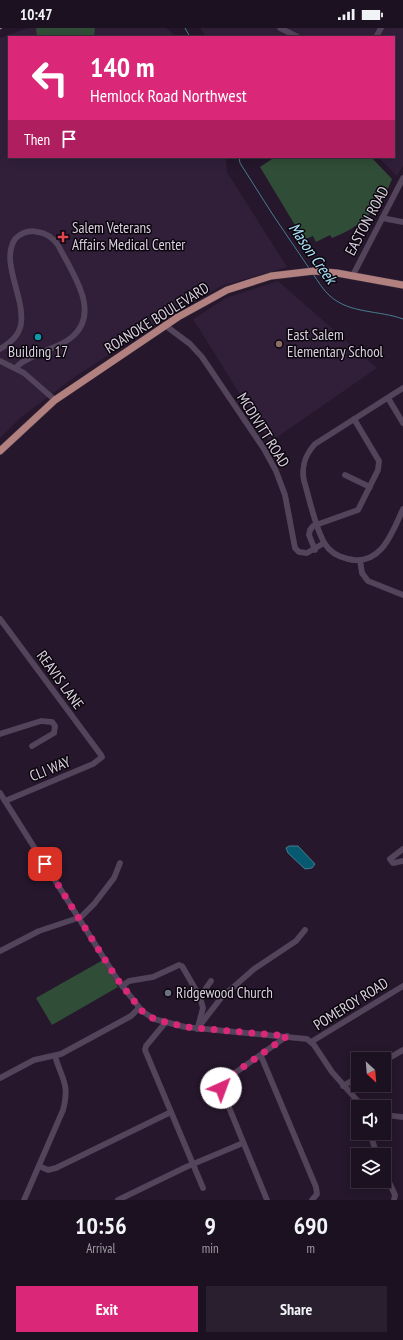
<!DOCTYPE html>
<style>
body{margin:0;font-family:"PT Sans Narrow",sans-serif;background:#291f2e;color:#f1f3f6;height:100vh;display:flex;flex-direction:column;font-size:15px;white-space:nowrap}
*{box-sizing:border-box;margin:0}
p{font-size:13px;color:#a09da5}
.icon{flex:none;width:22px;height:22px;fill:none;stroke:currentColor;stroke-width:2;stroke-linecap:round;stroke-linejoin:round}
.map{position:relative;height:1172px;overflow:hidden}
.panel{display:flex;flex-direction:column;background:#1c1121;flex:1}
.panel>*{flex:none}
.banner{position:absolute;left:8px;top:8px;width:387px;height:122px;border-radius:0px;box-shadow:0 2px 10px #0003,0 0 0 1px #3a313f;background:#db2777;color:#fff;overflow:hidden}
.needle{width:26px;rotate:154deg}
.controls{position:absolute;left:351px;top:1024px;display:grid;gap:8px}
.controls a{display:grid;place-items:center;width:40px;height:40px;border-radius:0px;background:#1c1121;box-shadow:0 2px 10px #0003,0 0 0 1px #3a313f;font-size:20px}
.pin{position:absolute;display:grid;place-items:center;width:34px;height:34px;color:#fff;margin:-17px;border-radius:8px;box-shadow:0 2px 6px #0006}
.me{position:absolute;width:44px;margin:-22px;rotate:43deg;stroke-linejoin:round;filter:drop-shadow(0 0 3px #0008)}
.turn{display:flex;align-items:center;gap:14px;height:84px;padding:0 16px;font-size:18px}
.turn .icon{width:52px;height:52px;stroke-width:2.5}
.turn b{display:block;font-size:28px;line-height:34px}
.then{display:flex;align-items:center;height:38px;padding:0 16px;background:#0003;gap:8px;font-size:15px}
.eta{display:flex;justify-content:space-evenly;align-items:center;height:68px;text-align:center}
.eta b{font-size:24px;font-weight:700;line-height:28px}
.action{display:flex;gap:8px;margin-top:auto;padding:8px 16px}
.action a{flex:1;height:46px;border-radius:0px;background:#db2777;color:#fff;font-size:16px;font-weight:700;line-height:46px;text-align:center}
.action a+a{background:#291f2e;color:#f1f3f6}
.status{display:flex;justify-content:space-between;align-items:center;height:28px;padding:0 20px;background:#1c1121;direction:ltr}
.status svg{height:11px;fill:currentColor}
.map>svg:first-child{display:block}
.built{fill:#311f39}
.green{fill:#304e37}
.water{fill:#06596f;stroke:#457d90}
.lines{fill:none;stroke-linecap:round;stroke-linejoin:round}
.stream{stroke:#457d90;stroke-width:1}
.minor-casing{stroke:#3b3040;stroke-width:6}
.major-casing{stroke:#3b3040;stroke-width:8}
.minor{stroke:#54445b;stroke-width:5.5}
.major{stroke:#b2807f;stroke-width:7}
.rail{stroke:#aba1b1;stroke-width:1;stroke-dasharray:2 4;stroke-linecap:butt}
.route{stroke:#db2777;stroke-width:7;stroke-dasharray:0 12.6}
.health-dot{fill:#e0444e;stroke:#0b060e;stroke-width:1.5}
.culture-dot{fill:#0f9aa8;stroke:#0b060e;stroke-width:1.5}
.education-dot{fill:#8d6e63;stroke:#0b060e;stroke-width:1.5}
.worship-dot{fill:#6b7280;stroke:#0b060e;stroke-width:1.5}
.labels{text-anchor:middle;stroke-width:3;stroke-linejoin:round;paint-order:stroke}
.street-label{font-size:15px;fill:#d9d0de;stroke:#0b060e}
.poi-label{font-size:15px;fill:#d9d0de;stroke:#0b060e;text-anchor:start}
.water-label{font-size:16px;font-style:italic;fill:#aae3f8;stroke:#0b060e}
</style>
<div class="status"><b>10:47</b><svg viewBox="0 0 49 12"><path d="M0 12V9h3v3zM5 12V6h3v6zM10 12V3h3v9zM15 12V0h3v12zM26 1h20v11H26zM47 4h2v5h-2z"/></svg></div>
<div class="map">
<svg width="403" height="1172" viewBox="0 0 403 1172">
<rect width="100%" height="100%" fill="#26172c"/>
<g class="built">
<polygon points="28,0 166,0 177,9 9,9 9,129 226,129 227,144 287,239 221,258 167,289 76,348 20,390 0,410 0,10"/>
<polygon points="200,0 403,0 403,137 397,148 378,129 394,129 394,9 206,9"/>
<polygon points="278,253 377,340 270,414 193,291 226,270"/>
</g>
<g class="green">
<polygon points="36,0 95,0 94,9 37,9"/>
<path d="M 275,129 L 371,129 L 392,151 C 381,180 361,199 332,210 L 330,207 L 316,214 L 313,208 L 304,212 L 260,139 Z"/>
<polygon points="103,932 118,959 52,997 36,970"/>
</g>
<polygon class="water" points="289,818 298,818 315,836 312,840 305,841 288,825 286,820"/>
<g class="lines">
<g class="stream">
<polyline points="185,0 190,9"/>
<polyline points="239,129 240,135 273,187 309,240"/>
<path d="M 313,246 C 318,253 323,262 330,268 C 350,286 379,282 403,291"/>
</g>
<defs>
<g id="minor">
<polyline points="280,0 298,9"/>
<polyline points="376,9 381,0"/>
<polyline points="382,190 403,194"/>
<polyline points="353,247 403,150"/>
<polyline points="166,298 190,316 202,329 264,421 276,443 285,467 295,520 299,524 307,525 324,515"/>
<path d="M 0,321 C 10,315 19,308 21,296 C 25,269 0,234 15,211 C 21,205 29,202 38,204 C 46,205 53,210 58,217 C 71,243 102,284 72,309 C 64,316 54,319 45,323 C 36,328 21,332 16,340"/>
<polyline points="0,333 24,345 55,372"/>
<path d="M 403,360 L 315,416 C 305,427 301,438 304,453 C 310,472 315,500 325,516 C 330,524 339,529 348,531 C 381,539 392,505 403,481"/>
<polyline points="388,370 403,395"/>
<polyline points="345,447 370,459"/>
<polyline points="315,522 309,507 310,502 313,498 358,482 378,442 379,433 354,391"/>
<polyline points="360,532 362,545 368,553 403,567"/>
<polyline points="0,591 101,727"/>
<polyline points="0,706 41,693 52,694 55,698 54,705 32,718"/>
<polyline points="0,765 117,951 142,983 154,991 185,999 307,1011 314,1017 332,1044 363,1079"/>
<polyline points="5,773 93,736 102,729"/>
<polyline points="403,821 390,831 393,835 403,833"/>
<polyline points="0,923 39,903 81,889 94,876 114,850 120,835"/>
<polyline points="122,958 129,953 153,949 179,937 182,938 200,969"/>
<polyline points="165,995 146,1018 145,1022 203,1160"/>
<polyline points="198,999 203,980 200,969 211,953"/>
<polyline points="197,1001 221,970 254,941 296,913 305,902"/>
<polyline points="311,1014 403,958"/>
<polyline points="261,1028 316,1159 317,1166 312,1172"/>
<polyline points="384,1033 403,1022"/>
<polyline points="0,1050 34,1032 61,1026 131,988 139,980"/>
<polyline points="343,1058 358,1049"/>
<polyline points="384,1087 403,1089"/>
<polyline points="370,1105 377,1127"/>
<polyline points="39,1138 48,1142 56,1140 171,1084"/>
<polyline points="384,1143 395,1167 394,1172"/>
<path d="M 24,1172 L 63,1082 C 70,1056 62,1052 55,1028"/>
<polyline points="118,1172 186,1139 243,1115"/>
<polyline points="267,1172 221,1060 225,1052 287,1008"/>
</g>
<polyline id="major" points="0,423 55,372 178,289 227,262 271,248 314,243 337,245 403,257"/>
</defs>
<use href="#minor" class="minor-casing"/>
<use href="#major" class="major-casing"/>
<use href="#minor" class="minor"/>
<use href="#major" class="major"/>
<polyline class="rail" points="0,1 2,0"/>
</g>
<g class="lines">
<polyline class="route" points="45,836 117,951 142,983 154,991 185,999 287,1008 225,1052 221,1060"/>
</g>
<path class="health-dot" d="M61 203h4v4h4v4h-4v4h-4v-4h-4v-4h4z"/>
<circle class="culture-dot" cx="38" cy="309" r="4"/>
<circle class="education-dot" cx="279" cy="316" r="4"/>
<circle class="worship-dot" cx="168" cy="965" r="4"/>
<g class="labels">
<g class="street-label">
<text transform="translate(367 193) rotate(-62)" y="5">EASTON ROAD</text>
<text transform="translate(157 290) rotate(-32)" y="5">ROANOKE BOULEVARD</text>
<text transform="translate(263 402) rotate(58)" y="5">MCDIVITT ROAD</text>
<text transform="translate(60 652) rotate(54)" y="5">REAVIS LANE</text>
<text transform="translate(50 741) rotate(-22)" y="5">CLI WAY</text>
<text transform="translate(351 976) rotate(-32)" y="5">POMEROY ROAD</text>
</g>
<g class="poi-label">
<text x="72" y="205">Salem Veterans<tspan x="72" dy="17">Affairs Medical Center</tspan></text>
<text x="287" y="312">East Salem<tspan x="287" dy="17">Elementary School</tspan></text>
<text x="38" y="329" text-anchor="middle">Building 17</text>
<text x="176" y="970">Ridgewood Church</text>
</g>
<g class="water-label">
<text transform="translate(313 225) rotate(55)" y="6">Mason Creek</text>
</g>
</g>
</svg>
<div class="controls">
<a><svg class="needle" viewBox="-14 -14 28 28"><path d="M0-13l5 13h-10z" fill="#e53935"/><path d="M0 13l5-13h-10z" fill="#a09da5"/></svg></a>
<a><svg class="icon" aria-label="sound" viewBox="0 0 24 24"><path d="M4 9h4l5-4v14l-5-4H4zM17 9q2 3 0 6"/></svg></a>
<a><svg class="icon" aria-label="layers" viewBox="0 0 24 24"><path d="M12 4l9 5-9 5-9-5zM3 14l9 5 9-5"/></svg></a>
</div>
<div class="pin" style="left:45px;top:836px;background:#d93025"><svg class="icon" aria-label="arrive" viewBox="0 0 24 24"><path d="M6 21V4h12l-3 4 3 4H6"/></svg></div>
<svg class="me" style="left:221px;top:1060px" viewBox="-20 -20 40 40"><circle r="19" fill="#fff"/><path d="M0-13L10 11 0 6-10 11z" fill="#db2777"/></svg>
<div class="banner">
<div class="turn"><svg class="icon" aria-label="left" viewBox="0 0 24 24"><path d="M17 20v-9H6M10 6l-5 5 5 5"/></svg><div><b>140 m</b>Hemlock Road Northwest</div></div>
<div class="then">Then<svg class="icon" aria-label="arrive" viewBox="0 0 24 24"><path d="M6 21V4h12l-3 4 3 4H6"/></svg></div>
</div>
</div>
<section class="panel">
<div class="eta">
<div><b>10:56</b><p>Arrival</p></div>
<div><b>9</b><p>min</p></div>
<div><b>690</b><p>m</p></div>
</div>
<div class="action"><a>Exit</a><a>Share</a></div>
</section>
